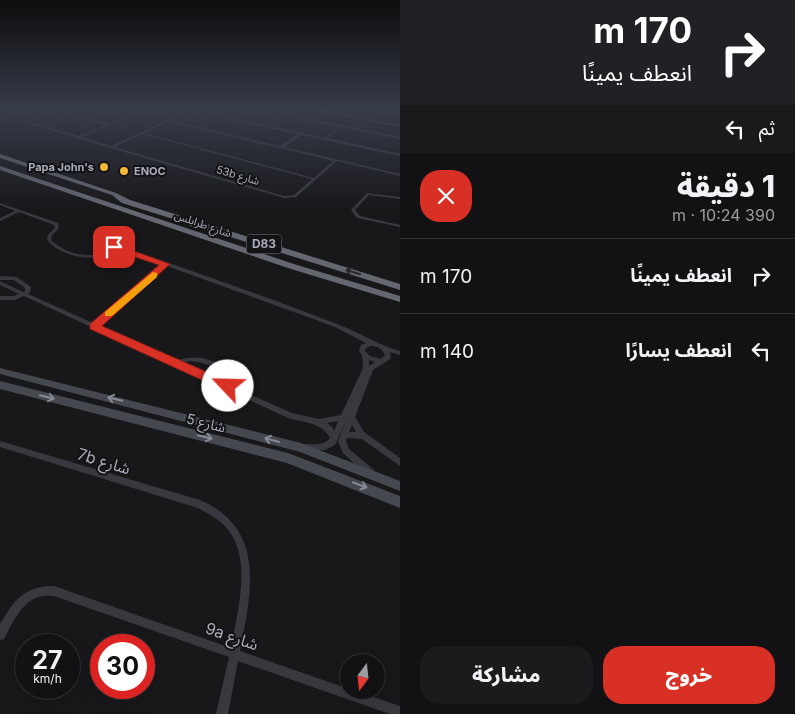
<!DOCTYPE html>
<html lang="ar">
<meta charset="utf-8">
<style>
body{margin:0;font-family:Inter,"Noto Sans Arabic",sans-serif;background:#1b1a1d;color:#f1f3f6;direction:rtl;height:100vh;display:flex;flex-direction:column;font-size:19px;white-space:nowrap}
*{box-sizing:border-box;margin:0}
p{font-size:16px;color:#9c9da0}
.icon{flex:none;width:28px;height:28px;fill:none;stroke:currentColor;stroke-width:2;stroke-linecap:round;stroke-linejoin:round}
.map{position:relative;flex:1;overflow:hidden;direction:ltr}
.side{display:flex;flex-direction:column;background:#121114;width:395px}
.side>*{flex:none}
.hud{background:#202124;color:#fff;overflow:hidden}
.needle{width:32px;rotate:195deg}
.tools{position:absolute;left:340px;top:654px;display:grid;gap:10px}
.tools a{display:grid;place-items:center;width:45px;height:45px;border-radius:50%;background:#121114;box-shadow:0 5px 20px #0002,0 0 0 1px #313134;font-size:25px}
.speed{position:absolute;left:15px;top:634px;display:flex;gap:10px;font-size:25px;font-weight:700;text-align:center}
.speed>*{display:grid;place-content:center;width:65px;height:65px;border-radius:50%;background:#121114;box-shadow:0 5px 20px #0002,0 0 0 1px #313134;line-height:1}
.speed small{font-size:12px;font-weight:400}
.speed .limit{border:8px solid #d22;background:#fff;color:#111}
.pin{position:absolute;display:grid;place-items:center;width:42px;height:42px;color:#fff;margin:-21px;border-radius:10px;box-shadow:0 2px 8px #0006}
.me{position:absolute;width:55px;margin:-28px;rotate:294deg;stroke-linejoin:round;filter:drop-shadow(0 0 4px #0008)}
.turn{display:flex;align-items:center;gap:18px;height:105px;padding:0 20px;font-size:22px}
.turn .icon{width:65px;height:65px;stroke-width:2.5}
.turn b{display:block;font-size:35px;line-height:42px}
.then{display:flex;align-items:center;height:48px;padding:0 20px;background:#0003;gap:10px;font-size:19px}
.round{display:grid;place-items:center;flex:none;width:52px;height:52px;border-radius:20px;background:#1b1a1d}
.headline{display:flex;align-items:center;justify-content:space-between;height:85px;padding:0 20px}
h1{font-size:30px;font-weight:800;line-height:38px}
.button{display:flex;gap:10px;margin-top:auto;padding:10px 20px}
.button a{flex:1;height:58px;border-radius:20px;background:#d93025;color:#fff;font-size:20px;font-weight:800;line-height:58px;text-align:center}
.button a+a{background:#1b1a1d;color:#f1f3f6}
ul{padding:0;list-style:none}
li{display:flex;align-items:center;gap:15px;height:75px;padding:0 20px;border-top:1px solid #313134}
li div{flex:1}
li b{display:block;font-size:19px}
li em{font-style:normal}
main{display:flex;flex:1;min-height:0}
.map>svg:first-child{display:block}
.lines{fill:none;stroke-linecap:round;stroke-linejoin:round}
.street{fill:#38393f;fill-rule:evenodd}
.secondary{fill:#46484f;fill-rule:evenodd}
.highway{fill:#646770;fill-rule:evenodd}
.oneway{stroke:#27272c}
.oneway2{stroke:#878a94}
.route{fill:#d93025;stroke:#8d1f18}
.slow{fill:#f59e0b}
.poi-dot{fill:#f2b737;stroke:#131215;stroke-width:2}
.labels{text-anchor:middle;stroke-width:4;stroke-linejoin:round;paint-order:stroke}
.far-poi-label{font-size:11px;font-weight:bold;fill:#aaaeb9;stroke:#131215;text-anchor:end}
.far-street-label{font-size:11px;fill:#aaaeb9;stroke:#131215}
.shield{fill:#131215;stroke:#7d7f88;stroke-width:1}
.shield-label{font-size:12px;font-weight:bold;fill:#aaaeb9}
.street-label{font-size:14px;fill:#aaaeb9;stroke:#131215}
.near-street-label{font-size:16px;fill:#aaaeb9;stroke:#131215}
</style>
<main>
<section class="side">
<div class="hud">
<div class="turn"><svg class="icon" aria-label="right" viewBox="0 0 24 24"><path d="M7 20v-9h11M14 6l5 5-5 5"/></svg><div><b>170 m</b>انعطف يمينًا</div></div>
<div class="then">ثم<svg class="icon" aria-label="left" viewBox="0 0 24 24"><path d="M17 20v-9H6M10 6l-5 5 5 5"/></svg></div>
</div>
<div class="headline"><div><h1>1 دقيقة</h1><p>390 m · 10:24</p></div><a class="round" style="background:#d93025;color:#fff"><svg class="icon" aria-label="close" viewBox="0 0 24 24"><path d="M6 6l12 12M18 6L6 18"/></svg></a></div>
<ul>
<li><svg class="icon" aria-label="right" viewBox="0 0 24 24"><path d="M7 20v-9h11M14 6l5 5-5 5"/></svg><div><b>انعطف يمينًا</b></div><em>170 m</em></li>
<li><svg class="icon" aria-label="left" viewBox="0 0 24 24"><path d="M17 20v-9H6M10 6l-5 5 5 5"/></svg><div><b>انعطف يسارًا</b></div><em>140 m</em></li>
</ul>
<div class="button"><a>خروج</a><a>مشاركة</a></div>
</section>
<div class="map">
<svg width="400" height="714" viewBox="0 0 400 714">
<rect width="100%" height="100%" fill="#18171a"/>
<g class="lines">
<g class="street">
<path d="M 54,110 L 57,110 L 57,111 L 109,124 L 135,113 L 121,110 L 137,112 L 143,110 L 146,110 L 82,137 L 111,146 L 190,110 L 196,110 L 325,138 L 339,127 L 260,110 L 265,110 L 289,115 L 297,110 L 300,110 L 292,115 L 400,137 L 400,139 L 341,127 L 328,138 L 400,154 L 400,156 L 301,135 L 284,147 L 400,174 L 400,176 L 337,161 L 296,197 L 284,198 L 79,139 L 77,139 L 77,138 L 25,122 ZM 192,111 L 298,134 L 280,146 L 171,121 ZM 54,112 L 106,125 L 79,136 L 29,122 ZM 168,122 L 279,148 L 280,149 L 282,148 L 333,161 L 314,178 L 144,133 ZM 142,134 L 312,179 L 294,195 L 284,196 L 114,147 Z"/>
<polygon points="360,110 363,110 353,118 351,118 351,116"/>
<polygon points="367,193 400,197 400,199 369,195 355,210 360,216 400,225 400,227 357,218 351,210"/>
<path d="M 0,203 L 58,223 L 59,228 L 52,235 L 51,240 C 62,251 84,259 99,253 C 107,249 112,245 121,246 C 193,272 266,296 337,324 C 359,332 378,345 400,351 L 400,355 L 390,352 L 391,357 L 390,359 L 373,370 L 355,417 L 364,432 L 400,458 L 400,466 L 362,439 L 347,438 L 346,441 L 349,449 L 374,470 L 375,473 L 374,476 L 371,477 L 368,476 L 343,453 L 338,441 L 347,419 L 335,445 L 325,450 L 304,450 L 301,449 L 300,447 L 301,445 L 304,444 C 313,444 324,446 330,438 C 322,422 304,423 288,418 L 24,296 L 15,300 L 0,300 L 0,296 L 14,296 L 19,294 L 0,285 L 0,281 L 23,292 L 25,291 L 25,288 L 14,280 L 0,280 L 0,276 L 17,277 L 31,287 L 30,292 L 28,294 L 93,323 L 162,264 L 118,248 C 111,249 106,253 99,256 C 82,261 58,253 47,240 L 48,235 L 55,228 L 54,225 L 19,212 L 0,221 L 0,218 L 15,211 L 0,205 ZM 167,266 L 335,327 L 366,343 L 361,345 L 359,351 L 362,355 L 363,368 L 341,415 L 319,419 L 292,413 L 231,386 C 230,382 230,377 228,374 C 217,357 193,354 176,361 L 98,326 ZM 371,346 C 378,346 383,349 385,356 L 380,359 L 370,356 L 365,351 L 366,348 ZM 369,360 L 375,362 L 369,366 ZM 190,361 C 203,362 221,367 224,382 L 182,363 ZM 338,421 L 334,431 L 333,428 L 327,423 ZM 352,425 L 356,432 L 349,432 Z"/>
<path d="M 0,441 L 200,500 C 267,529 251,593 240,651 L 349,689 L 349,690 L 353,690 L 400,706 L 400,714 L 390,714 L 238,661 L 228,714 L 216,714 L 229,657 L 54,596 C 49,596 43,595 38,597 C 21,603 12,624 4,639 L 0,640 C 0,635 0,629 0,624 C 2,620 6,615 8,611 C 20,593 33,586 54,586 L 231,648 C 237,614 252,561 229,531 C 221,520 209,514 198,508 L 0,447 Z"/>
</g>
<g class="secondary">
<polygon points="22,110 27,110 0,120 0,118"/>
<polygon points="314,110 322,110 400,125 400,127"/>
<polygon points="0,368 301,443 400,481 400,491 300,452 0,374"/>
<polygon points="0,381 288,453 400,496 400,508 287,463 0,389"/>
</g>
<g class="highway">
<polygon points="0,154 116,193 130,200 400,284 400,290 122,203 112,195 0,158"/>
<polygon points="0,166 297,265 400,296 400,302 291,269 0,170"/>
</g>
</g>
<defs><path id="oneway-shaft" d="M-6 0H5M1.5-3L5.5 0L1.5 3" fill="none" stroke-width="1.6" stroke-linecap="round" stroke-linejoin="round" transform="scale(1.25)"/></defs>
<use class="oneway" href="#oneway-shaft" transform="translate(353 272) rotate(-163)"/>
<g class="oneway2">
<use href="#oneway-shaft" transform="translate(47 397) rotate(14)"/>
<use href="#oneway-shaft" transform="translate(115 399) rotate(-166)"/>
<use href="#oneway-shaft" transform="translate(205 437) rotate(14)"/>
<use href="#oneway-shaft" transform="translate(272 440) rotate(-165)"/>
<use href="#oneway-shaft" transform="translate(360 485) rotate(21)"/>
</g>
<linearGradient id="sky" x2="0" y2="1"><stop stop-color="#0d0d0e"/><stop offset="0.52" stop-color="#373c49"/><stop offset="1" stop-color="#373c49" stop-opacity="0"/></linearGradient>
<rect width="400" height="210" fill="url(#sky)"/>
<polygon class="route" points="111,245 117,245 170,264 102,326 232,383 234,386 232,390 224,390 90,329 90,324 159,265 111,249"/>
<polygon class="slow" points="153,272 157,273 157,277 112,316 105,316 105,312"/>
<g class="poi-dot">
<circle cx="104" cy="167" r="5"/>
<circle cx="124" cy="171" r="5"/>
</g>
<g class="labels">
<g class="far-poi-label">
<text x="94" y="171">Papa John's</text>
<text x="134" y="175" text-anchor="start">ENOC</text>
</g>
<g class="far-street-label">
<text transform="translate(238 175) rotate(16)" y="4">53b شارع</text>
<text transform="translate(203 224) rotate(19)" y="4">شارع طرابلس</text>
</g>
<rect class="shield" x="246.5" y="234.5" width="35" height="19" rx="4"/>
<g class="shield-label">
<text x="264" y="248">D83</text>
</g>
<g class="street-label">
<text transform="translate(206 423) rotate(14)" y="5">شارع 5</text>
</g>
<g class="near-street-label">
<text transform="translate(104 461) rotate(17)" y="6">7b شارع</text>
<text transform="translate(232 636) rotate(19)" y="6">9a شارع</text>
</g>
</g>
</svg>
<div class="tools">
<a><svg class="needle" viewBox="-14 -14 28 28"><path d="M0-13l5 13h-10z" fill="#e53935"/><path d="M0 13l5-13h-10z" fill="#9c9da0"/></svg></a>
</div>
<div class="speed"><div>27<small>km/h</small></div><div class="limit">30</div></div>
<div class="pin" style="left:114px;top:247px;background:#d93025"><svg class="icon" aria-label="arrive" viewBox="0 0 24 24"><path d="M6 21V4h12l-3 4 3 4H6"/></svg></div>
<svg class="me" style="left:228px;top:386px" viewBox="-20 -20 40 40"><circle r="19" fill="#fff"/><path d="M0-13L10 11 0 6-10 11z" fill="#d93025"/></svg>
</div>
</main>
